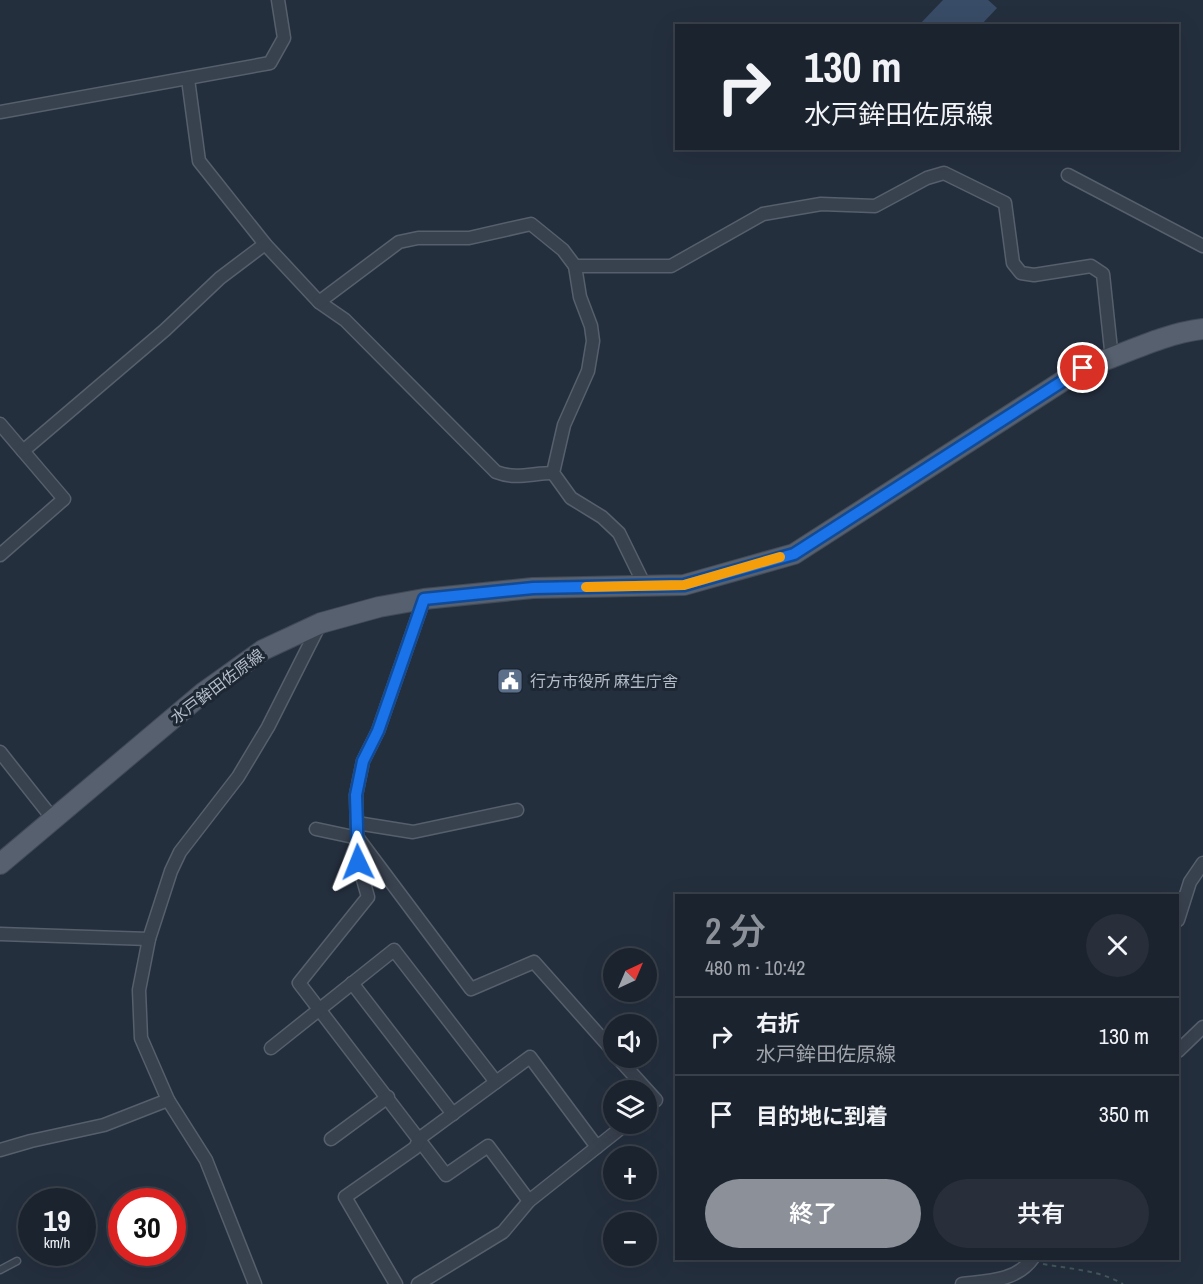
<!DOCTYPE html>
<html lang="ja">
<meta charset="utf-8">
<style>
body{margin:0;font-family:"Archivo Narrow","Noto Sans JP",sans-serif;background:#282f3a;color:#f1f3f6;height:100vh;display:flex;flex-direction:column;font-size:22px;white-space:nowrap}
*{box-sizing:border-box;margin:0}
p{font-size:20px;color:#a0a4aa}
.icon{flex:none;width:33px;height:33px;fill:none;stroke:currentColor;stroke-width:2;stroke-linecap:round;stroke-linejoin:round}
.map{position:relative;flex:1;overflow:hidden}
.details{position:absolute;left:675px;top:894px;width:504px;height:366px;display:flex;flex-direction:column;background:#1b232e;border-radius:0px;box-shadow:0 6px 24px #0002,0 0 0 2px #39404a}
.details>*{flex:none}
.hud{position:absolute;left:675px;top:24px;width:504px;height:126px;border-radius:0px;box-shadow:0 6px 24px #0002,0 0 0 2px #39404a;background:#1b232e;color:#f1f3f6;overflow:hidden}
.needle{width:39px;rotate:44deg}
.fabs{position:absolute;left:603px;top:948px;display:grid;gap:12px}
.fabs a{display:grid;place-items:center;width:54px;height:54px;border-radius:50%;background:#1b232e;box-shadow:0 6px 24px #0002,0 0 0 2px #39404a;font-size:30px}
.speed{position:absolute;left:18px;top:1188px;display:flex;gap:12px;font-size:30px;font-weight:700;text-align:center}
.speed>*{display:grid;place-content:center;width:78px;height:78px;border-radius:50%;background:#1b232e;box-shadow:0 6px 24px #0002,0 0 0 2px #39404a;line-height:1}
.speed small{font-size:15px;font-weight:400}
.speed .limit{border:9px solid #d22;background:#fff;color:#111}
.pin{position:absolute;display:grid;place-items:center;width:51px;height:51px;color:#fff;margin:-26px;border:3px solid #fff;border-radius:50%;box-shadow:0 2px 6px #0007}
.me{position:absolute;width:66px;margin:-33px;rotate:358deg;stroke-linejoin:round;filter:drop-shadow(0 0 4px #0008)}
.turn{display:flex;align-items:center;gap:21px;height:126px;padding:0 30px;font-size:27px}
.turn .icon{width:78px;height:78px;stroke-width:2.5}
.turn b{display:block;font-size:42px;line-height:51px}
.round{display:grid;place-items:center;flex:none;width:63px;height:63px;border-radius:32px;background:#282f3a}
.head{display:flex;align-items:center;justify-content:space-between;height:102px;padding:0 30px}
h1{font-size:36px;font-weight:600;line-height:45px;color:#8c9099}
.button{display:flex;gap:12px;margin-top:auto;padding:12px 30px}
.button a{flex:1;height:69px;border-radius:36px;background:#8c9099;color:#fff;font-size:24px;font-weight:600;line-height:69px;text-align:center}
.button a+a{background:#282f3a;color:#f1f3f6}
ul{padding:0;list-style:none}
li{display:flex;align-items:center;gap:18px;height:78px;padding:0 30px;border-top:2px solid #39404a}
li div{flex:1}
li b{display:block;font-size:22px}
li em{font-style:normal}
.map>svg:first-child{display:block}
.water{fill:#394c67}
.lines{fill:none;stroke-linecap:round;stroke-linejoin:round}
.service-casing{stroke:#565f6c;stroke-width:9}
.minor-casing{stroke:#565f6c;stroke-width:15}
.primary-casing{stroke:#414a57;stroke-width:22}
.path{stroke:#44595c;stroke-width:2;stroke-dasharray:4.5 4.5;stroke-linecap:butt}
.service{stroke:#38414e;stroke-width:6}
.minor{stroke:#38414e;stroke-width:12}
.primary{stroke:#56606e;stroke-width:20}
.route-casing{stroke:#114b97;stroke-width:15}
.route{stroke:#1a73e8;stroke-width:10}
.slow{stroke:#f59e0b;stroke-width:10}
.labels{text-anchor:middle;stroke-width:6;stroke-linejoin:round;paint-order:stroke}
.poi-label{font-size:16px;fill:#b4bcc9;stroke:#1d2633;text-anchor:start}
.street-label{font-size:16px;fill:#b4bcc9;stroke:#1d2633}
</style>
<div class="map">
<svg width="1203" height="1284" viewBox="0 0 1203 1284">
<rect width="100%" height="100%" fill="#242f3e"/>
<polygon class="water" points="943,0 988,0 997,8 981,25 919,25"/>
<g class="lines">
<defs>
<polyline id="service" points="0,1270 17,1261"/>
<g id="minor">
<path d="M 188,79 L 199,161 L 265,244 L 319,302 L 345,320 L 496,472 C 517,480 532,473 553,473"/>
<polyline points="0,112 270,63 284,38 278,0"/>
<polyline points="1068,175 1203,246"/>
<polyline points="575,266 580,297 591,326 593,341 588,371 564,425 553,473 571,498 602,517 619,533 645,586"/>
<polyline points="319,302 399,242 418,238 469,238 531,224 563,250 575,266 671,266 763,214 821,204 875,206 927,178 944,173 1005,203 1013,263 1021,273 1034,275 1091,266 1103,274 1111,350 1116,358"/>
<polyline points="0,424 64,499 0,555"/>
<polyline points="23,451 165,330 220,278 265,244"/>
<polyline points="424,599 378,731 363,761 356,795 358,862 368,897 299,983 446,1175 488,1146 529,1201"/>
<polyline points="0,752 53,819"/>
<polyline points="357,823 413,832 517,810"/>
<polyline points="316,829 358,838 471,989 534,962 614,1052"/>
<polyline points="1178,920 1190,882 1203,863"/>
<polyline points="0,934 149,939"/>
<polyline points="352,983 453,1114"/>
<polyline points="271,1048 394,950 496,1082"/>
<polyline points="1178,1051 1203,1027"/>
<polyline points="618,1058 656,1100 646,1107"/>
<polyline points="331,1139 388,1097"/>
<polyline points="0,1150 31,1141 104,1125 168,1100"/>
<polyline points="255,1284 206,1160 168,1100 141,1038 139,990 149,939 171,871 180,852 238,777 268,727 320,624"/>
<polyline points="396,1284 345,1197 415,1148 420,1138 530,1057 597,1147"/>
<polyline points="418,1284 503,1232 529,1201 626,1124"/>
<path d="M 962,1284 C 988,1281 1017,1281 1033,1258"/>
</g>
<path id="primary" d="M 0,864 L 203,693 L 263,650 L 321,623 L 379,607 L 424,599 L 533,588 L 684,585 L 794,554 L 1083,368 C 1123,355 1161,334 1203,329"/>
</defs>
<use href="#service" class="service-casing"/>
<use href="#minor" class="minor-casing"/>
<use href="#primary" class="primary-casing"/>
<path class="path" d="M 1043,1264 C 1070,1269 1099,1270 1123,1284"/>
<use href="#service" class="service"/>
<use href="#minor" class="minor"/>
<use href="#primary" class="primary"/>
</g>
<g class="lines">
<defs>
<polyline id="route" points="358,862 356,795 363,761 378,731 424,599 533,588 684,585 794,554 1083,368"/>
</defs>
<use href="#route" class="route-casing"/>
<use href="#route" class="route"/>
<polyline class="slow" points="586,587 684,585 780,557"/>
</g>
<defs>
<symbol id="civic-square" viewBox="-11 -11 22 22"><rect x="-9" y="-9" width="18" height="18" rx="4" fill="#5c6f8a" stroke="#1d2633"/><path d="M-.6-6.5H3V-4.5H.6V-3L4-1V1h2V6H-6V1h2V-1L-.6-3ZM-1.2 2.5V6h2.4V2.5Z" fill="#fff"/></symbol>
</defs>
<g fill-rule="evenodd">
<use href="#civic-square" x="495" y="666" width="30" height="30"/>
</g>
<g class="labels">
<g class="poi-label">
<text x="530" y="687">行方市役所 麻生庁舎</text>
</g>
<g class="street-label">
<text transform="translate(217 686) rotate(-37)" y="6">水戸鉾田佐原線</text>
</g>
</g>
</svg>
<div class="fabs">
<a><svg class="needle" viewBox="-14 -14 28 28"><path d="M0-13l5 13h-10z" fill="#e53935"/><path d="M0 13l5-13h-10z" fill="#a0a4aa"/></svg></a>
<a><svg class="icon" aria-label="sound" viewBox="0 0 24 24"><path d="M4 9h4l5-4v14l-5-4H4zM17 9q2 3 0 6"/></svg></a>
<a><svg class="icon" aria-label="layers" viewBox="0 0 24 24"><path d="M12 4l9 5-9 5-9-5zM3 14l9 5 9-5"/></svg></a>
<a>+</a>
<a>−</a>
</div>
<div class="speed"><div>19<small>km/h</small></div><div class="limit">30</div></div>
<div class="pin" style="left:1083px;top:368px;background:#d93025"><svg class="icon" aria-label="arrive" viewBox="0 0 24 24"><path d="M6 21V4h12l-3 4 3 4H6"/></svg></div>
<svg class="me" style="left:358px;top:862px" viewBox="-20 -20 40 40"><path d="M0-17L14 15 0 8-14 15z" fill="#1a73e8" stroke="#fff" stroke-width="4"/></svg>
<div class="hud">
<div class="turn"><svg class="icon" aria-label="right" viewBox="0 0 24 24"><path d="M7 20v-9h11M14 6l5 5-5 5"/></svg><div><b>130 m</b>水戸鉾田佐原線</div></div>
</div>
<section class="details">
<div class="head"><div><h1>2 分</h1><p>480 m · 10:42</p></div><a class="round"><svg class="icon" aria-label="close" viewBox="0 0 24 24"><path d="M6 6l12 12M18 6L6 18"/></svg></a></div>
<ul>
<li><svg class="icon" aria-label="right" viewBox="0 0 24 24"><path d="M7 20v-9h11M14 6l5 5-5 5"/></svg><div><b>右折</b><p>水戸鉾田佐原線</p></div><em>130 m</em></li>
<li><svg class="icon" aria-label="arrive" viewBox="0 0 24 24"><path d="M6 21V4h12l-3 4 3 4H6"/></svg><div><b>目的地に到着</b></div><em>350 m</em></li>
</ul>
<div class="button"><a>終了</a><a>共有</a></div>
</section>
</div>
